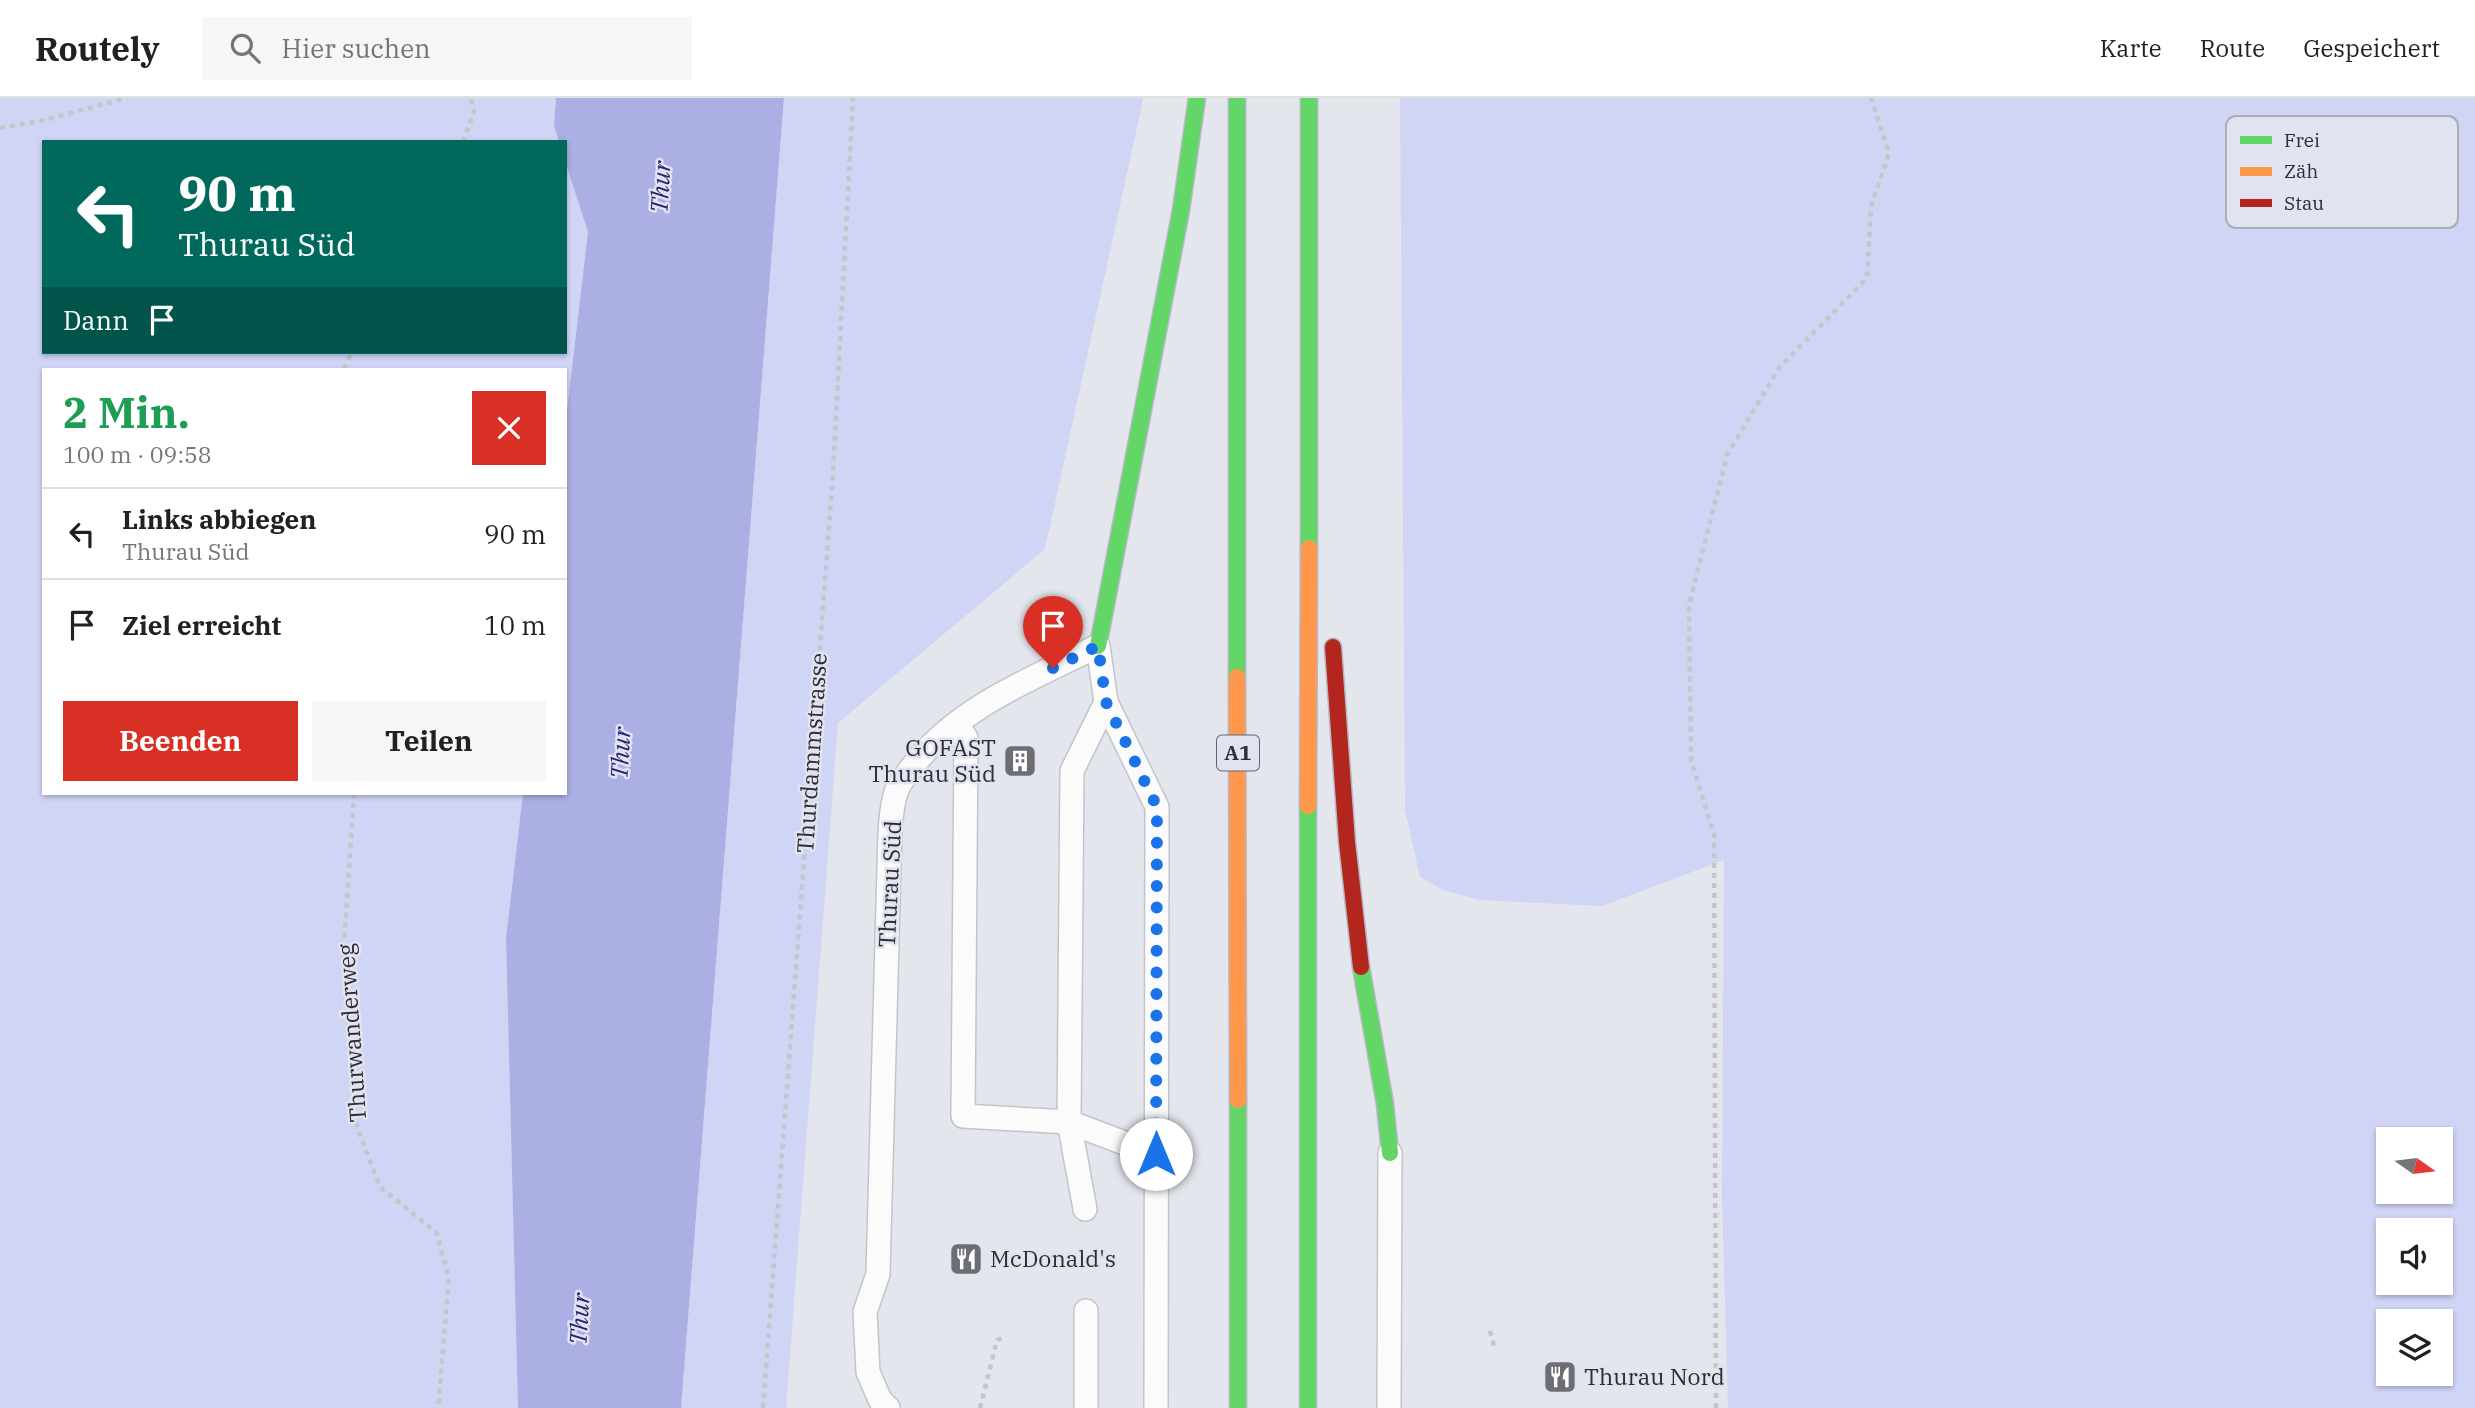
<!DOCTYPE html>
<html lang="de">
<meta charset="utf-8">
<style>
body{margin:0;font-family:"IBM Plex Serif",serif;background:#f6f6f6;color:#202124;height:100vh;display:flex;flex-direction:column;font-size:26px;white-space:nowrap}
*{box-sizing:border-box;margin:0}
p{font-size:23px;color:#757577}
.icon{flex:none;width:38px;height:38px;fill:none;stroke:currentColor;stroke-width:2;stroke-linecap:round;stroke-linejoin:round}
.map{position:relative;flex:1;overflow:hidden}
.drawer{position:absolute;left:42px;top:270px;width:525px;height:427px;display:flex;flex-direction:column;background:#fff;border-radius:0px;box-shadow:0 2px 5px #0004}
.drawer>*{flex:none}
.guide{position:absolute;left:42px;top:42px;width:525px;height:214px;border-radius:0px;box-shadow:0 2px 5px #0004;background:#00695c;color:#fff;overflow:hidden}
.needle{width:46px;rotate:104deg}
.controls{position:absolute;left:2376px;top:1029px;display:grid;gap:14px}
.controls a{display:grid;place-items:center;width:77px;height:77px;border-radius:0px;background:#fff;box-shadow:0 2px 5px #0004;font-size:35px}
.pin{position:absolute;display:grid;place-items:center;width:60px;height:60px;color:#fff;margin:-72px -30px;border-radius:50% 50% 50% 0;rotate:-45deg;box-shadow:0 0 7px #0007}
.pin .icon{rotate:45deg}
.me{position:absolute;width:77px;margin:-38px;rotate:0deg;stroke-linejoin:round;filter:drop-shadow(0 0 5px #0008)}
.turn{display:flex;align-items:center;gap:24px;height:147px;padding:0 21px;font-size:32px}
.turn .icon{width:91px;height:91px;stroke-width:2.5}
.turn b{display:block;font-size:49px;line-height:60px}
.then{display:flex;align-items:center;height:66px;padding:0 21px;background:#0003;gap:14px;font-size:26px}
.round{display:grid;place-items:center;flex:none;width:74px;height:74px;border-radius:0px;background:#f6f6f6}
.summary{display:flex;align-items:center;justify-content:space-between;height:119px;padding:0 21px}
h1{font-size:42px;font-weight:700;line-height:52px;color:#1e9e55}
.button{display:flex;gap:14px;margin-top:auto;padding:14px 21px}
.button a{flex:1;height:80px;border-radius:0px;background:#d93025;color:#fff;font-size:28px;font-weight:700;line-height:80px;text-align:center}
.button a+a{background:#f6f6f6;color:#202124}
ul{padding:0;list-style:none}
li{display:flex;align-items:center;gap:21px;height:91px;padding:0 21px;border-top:2px solid #e0e0e0}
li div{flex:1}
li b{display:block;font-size:26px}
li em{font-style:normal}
header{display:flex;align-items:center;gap:42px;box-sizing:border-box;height:98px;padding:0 35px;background:#fff;border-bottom:2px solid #e0e0e0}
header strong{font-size:33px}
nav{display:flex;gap:38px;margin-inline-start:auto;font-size:24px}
.search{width:490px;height:63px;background:#f6f6f6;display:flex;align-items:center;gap:18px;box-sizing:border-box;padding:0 24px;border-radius:0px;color:#757577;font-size:26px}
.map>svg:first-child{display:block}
.green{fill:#d0d4f5;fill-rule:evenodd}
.water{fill:#abafe4}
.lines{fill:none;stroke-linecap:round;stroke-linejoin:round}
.lane-casing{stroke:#c3c4cb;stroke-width:26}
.fast-casing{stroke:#b7b8c4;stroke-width:19}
.slow-casing{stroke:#b7b8c4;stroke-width:19}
.jam-casing{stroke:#b7b8c4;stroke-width:19}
.path{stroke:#c5c6c9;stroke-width:4.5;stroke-dasharray:5 5;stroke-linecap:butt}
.lane{stroke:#fbfbfc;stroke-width:23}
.fast{stroke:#63d668;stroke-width:16}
.slow{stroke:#ff974d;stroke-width:16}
.jam{stroke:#b3261e;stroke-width:16}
.route{stroke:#1a73e8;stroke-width:12;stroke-dasharray:0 21.6}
.labels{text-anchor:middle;stroke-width:5;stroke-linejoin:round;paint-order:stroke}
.shield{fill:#e1e3f1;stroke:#63646c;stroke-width:2}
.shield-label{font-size:21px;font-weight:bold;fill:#2d2d33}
.poi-label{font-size:23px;fill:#2d2d33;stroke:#e1e3f1;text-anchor:start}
.street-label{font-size:23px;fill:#2d2d33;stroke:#e1e3f1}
.water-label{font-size:24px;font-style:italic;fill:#281e72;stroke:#e1e3f1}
.key{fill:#e1e3f1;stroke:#abacb8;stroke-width:2}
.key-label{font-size:19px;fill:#2d2d33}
</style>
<header>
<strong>Routely</strong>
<div class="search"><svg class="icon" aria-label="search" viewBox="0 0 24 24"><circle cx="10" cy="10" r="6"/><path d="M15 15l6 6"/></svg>Hier suchen</div>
<nav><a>Karte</a><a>Route</a><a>Gespeichert</a></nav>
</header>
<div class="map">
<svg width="2475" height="1310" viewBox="0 0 2475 1310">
<rect width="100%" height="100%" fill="#e4e6ee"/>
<g class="green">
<polygon points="0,0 556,0 554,28 559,44 44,44 44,254 565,254 565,63 588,134 565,329 565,271 44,271 44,695 523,695 506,840 518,1310 0,1310"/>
<polygon points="784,0 1143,0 1143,2 1045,451 838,625 786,1310 681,1310"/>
<path d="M 1400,0 L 2475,0 L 2475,1310 L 1728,1310 L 1722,1098 L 1724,762 L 1602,808 L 1479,802 L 1443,792 L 1420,779 L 1405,711 ZM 2441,1041 L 2441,1094 L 2389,1094 L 2389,1041 ZM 2389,1132 L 2441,1132 L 2441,1185 L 2389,1185 ZM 2389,1223 L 2441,1223 L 2441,1276 L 2389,1276 Z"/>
</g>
<polygon class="water" points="556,0 784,0 681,1310 518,1310 506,840 523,695 565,695 565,329 588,134 565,63 565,44 559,44 554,28"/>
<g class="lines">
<defs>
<g id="lane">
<polyline points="1106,604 1072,673 1069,1024 1156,1057"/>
<polyline points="957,626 966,640 963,1018 1069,1024 1085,1111"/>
<path d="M 888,1310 L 880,1302 L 868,1274 L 865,1214 L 878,1176 L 889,769 C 890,745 889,718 896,694 C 898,688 903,681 907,676 C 951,612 1031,581 1098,548 L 1106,604 L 1157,709 L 1156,1310"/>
<polyline points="1086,1310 1086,1213"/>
<polyline points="1389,1310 1390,1055"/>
</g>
<g id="fast">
<polyline points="1237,0 1237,579"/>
<polyline points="1309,450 1309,0"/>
<polyline points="1098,548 1181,112 1197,0"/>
<polyline points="1361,869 1385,1006 1390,1055"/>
<polyline points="1238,1002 1238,1310"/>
<polyline points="1308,1310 1308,708"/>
</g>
<g id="slow">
<polyline points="1237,579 1238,1002"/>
<polyline points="1308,708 1309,450"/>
</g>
<polyline id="jam" points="1333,549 1347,744 1361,869"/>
</defs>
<use href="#lane" class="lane-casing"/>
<use href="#fast" class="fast-casing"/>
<use href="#slow" class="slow-casing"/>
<use href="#jam" class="jam-casing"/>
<g class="path">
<polyline points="0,30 45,22 127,0"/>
<polyline points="463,44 474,13 471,0"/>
<polyline points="344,271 352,254"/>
<polyline points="354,695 343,862 357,1029 380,1089 436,1134 449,1180 438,1310"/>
<polyline points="1490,1233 1494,1248"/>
<polyline points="763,1310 833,375 853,0"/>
<polyline points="980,1310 997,1242 1005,1239"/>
<polyline points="1716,1310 1714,736 1691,662 1689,507 1727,357 1779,270 1867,180 1871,109 1889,55 1871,0"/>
</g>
<use href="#lane" class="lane"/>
<use href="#fast" class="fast"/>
<use href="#slow" class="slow"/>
<use href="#jam" class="jam"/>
</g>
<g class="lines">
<polyline class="route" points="1053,570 1098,548 1106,604 1157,709 1156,1056"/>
</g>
<defs>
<symbol id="building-square" viewBox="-11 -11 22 22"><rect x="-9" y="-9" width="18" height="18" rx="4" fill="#6d6e74" stroke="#e1e3f1"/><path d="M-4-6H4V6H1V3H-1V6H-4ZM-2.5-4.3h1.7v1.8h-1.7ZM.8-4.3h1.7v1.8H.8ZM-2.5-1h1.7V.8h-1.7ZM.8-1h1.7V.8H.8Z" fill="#fff"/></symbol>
<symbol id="restaurant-square" viewBox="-11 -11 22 22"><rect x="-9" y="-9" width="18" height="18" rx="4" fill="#6d6e74" stroke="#e1e3f1"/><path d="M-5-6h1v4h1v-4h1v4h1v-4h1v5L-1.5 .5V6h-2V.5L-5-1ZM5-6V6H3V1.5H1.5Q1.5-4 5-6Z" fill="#fff"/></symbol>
</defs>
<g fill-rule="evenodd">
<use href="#building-square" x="1001" y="644" width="38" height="38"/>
<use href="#restaurant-square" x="947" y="1142" width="38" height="38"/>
<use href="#restaurant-square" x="1541" y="1260" width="38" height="38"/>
</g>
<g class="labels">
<rect class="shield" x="1217" y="637.5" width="42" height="35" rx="5"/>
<g class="shield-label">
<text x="1238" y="662">A1</text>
</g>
<g class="poi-label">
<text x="996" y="658" text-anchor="end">GOFAST<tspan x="996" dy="26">Thurau Süd</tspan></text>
<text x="990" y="1169">McDonald's</text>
<text x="1584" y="1287">Thurau Nord</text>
</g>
<g class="street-label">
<text transform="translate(812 655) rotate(-86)" y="8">Thurdammstrasse</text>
<text transform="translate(890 786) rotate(-87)" y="8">Thurau Süd</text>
<text transform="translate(352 935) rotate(-94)" y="8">Thurwanderweg</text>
</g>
<g class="water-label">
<text transform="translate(661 89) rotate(-86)" y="8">Thur</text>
<text transform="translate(621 655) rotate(-86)" y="8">Thur</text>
<text transform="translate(580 1221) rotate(-86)" y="8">Thur</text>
</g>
</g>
<rect x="2226" y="18" width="232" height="112" rx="10" class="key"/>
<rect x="2240" y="38" width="32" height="8" fill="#63d668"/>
<rect x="2240" y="69" width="32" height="9" fill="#ff974d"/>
<rect x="2240" y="101" width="32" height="8" fill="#b3261e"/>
<g class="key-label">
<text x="2284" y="49">Frei</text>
<text x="2284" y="80">Zäh</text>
<text x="2284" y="112">Stau</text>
</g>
</svg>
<div class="controls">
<a><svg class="needle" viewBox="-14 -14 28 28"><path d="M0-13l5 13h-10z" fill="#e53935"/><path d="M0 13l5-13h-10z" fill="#757577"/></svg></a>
<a><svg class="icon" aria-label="sound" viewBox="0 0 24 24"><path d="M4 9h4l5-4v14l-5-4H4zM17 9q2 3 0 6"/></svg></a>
<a><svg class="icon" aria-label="layers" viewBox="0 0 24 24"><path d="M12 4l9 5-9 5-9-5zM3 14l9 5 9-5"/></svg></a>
</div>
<div class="pin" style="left:1053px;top:570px;background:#d93025"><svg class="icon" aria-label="arrive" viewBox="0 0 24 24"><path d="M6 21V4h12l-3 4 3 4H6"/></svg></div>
<svg class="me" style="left:1156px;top:1056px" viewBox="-20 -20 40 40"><circle r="19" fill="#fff"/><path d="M0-13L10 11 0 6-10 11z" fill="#1a73e8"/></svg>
<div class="guide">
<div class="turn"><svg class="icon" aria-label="left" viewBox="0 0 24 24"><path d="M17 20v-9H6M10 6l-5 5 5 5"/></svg><div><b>90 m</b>Thurau Süd</div></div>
<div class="then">Dann<svg class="icon" aria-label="arrive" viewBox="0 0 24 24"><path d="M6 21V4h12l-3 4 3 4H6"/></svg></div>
</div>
<section class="drawer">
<div class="summary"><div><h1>2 Min.</h1><p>100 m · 09:58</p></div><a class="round" style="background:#d93025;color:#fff"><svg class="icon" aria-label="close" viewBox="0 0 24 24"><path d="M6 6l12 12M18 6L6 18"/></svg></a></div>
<ul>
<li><svg class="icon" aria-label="left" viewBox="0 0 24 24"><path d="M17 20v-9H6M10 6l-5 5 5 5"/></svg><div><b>Links abbiegen</b><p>Thurau Süd</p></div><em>90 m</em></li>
<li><svg class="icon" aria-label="arrive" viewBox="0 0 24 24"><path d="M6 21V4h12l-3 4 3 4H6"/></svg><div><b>Ziel erreicht</b></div><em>10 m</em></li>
</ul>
<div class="button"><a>Beenden</a><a>Teilen</a></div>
</section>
</div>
